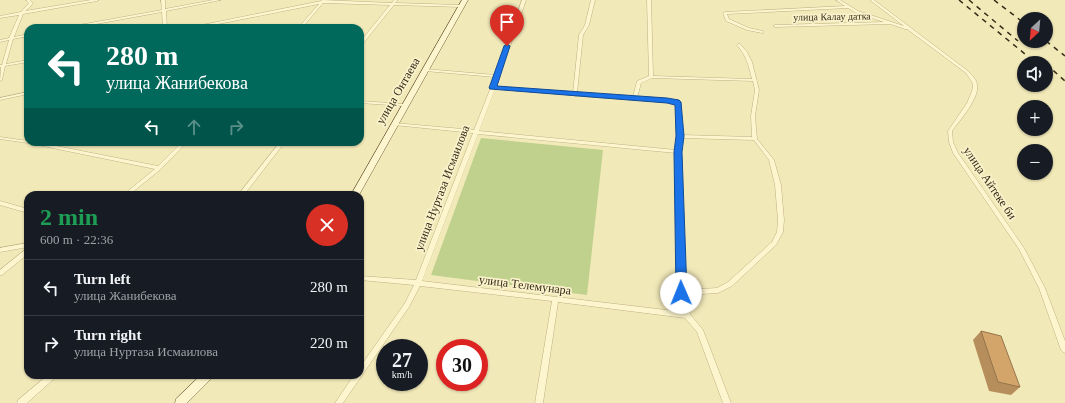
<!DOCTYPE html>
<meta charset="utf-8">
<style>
body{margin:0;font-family:Georgia,serif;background:#20242c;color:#f1f3f6;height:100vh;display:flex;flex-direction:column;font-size:15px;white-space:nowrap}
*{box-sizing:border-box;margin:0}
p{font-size:13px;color:#9ea1a6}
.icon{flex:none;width:22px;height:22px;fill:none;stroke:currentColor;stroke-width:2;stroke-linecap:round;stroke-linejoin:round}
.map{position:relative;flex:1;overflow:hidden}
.panel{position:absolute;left:24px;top:191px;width:340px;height:188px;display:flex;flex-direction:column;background:#171b24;border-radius:12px;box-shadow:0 1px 3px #0004}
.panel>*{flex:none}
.top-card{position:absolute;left:24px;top:24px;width:340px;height:122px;border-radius:12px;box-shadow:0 1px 3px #0004;background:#00695c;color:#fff;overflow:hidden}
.needle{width:26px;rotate:206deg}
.fabs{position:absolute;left:1017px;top:12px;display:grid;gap:8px}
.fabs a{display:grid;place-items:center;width:36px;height:36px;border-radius:50%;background:#171b24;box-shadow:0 1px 3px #0004;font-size:20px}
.speed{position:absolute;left:376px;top:339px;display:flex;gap:8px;font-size:20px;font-weight:700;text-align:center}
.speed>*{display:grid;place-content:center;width:52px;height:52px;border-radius:50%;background:#171b24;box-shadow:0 1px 3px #0004;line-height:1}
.speed small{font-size:10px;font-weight:400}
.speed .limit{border:6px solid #d22;background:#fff;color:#111}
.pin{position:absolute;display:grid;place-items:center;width:34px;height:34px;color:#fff;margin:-41px -17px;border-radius:50% 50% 50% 0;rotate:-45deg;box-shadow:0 0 4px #0007}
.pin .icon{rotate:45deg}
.me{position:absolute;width:44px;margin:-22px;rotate:359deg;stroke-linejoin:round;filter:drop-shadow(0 0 3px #0008)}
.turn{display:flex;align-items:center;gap:14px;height:84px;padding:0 16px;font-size:18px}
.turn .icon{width:52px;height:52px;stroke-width:2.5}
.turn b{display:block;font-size:28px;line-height:34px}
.lanes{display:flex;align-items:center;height:38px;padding:0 16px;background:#0003;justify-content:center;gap:20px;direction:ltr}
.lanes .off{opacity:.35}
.round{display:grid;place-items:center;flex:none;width:42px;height:42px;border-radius:21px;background:#20242c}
.headline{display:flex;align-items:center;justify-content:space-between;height:68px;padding:0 16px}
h1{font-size:24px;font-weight:600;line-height:30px;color:#1e9e55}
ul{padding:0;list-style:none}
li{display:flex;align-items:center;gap:12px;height:56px;padding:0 16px;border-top:1px solid #363941}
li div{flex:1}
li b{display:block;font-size:15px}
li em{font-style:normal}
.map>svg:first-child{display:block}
.green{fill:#bfd18d}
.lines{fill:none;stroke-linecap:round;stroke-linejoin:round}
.street-casing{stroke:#8a7852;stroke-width:0.5}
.secondary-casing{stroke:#6b5836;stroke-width:1}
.street{fill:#fcf5cd;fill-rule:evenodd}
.secondary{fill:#fcf5cd;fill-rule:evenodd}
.rail{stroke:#372c19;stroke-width:1.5;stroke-dasharray:5 5;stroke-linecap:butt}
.wall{fill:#b68e5c}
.building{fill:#d4a56b;stroke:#94744b}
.route{fill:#1a73e8;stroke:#114b97}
.labels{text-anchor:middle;stroke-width:3.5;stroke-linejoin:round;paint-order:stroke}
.far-street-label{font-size:10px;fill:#372c19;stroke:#f9f2ca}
.street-label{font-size:12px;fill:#372c19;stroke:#f9f2ca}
</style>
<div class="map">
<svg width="1065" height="403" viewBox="0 0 1065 403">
<rect width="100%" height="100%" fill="#f2e9b9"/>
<polygon class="green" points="481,138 603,150 587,295 431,275"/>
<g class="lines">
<defs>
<g id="street">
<polygon points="26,0 30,0 33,3 30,7 25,11 91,0 99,0 97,1 23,14 14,37 28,34 28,36 13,39 6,64 28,60 28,62 5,66 2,80 0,81 1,67 0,67 0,65 2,65 9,40 0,42 0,40 9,38 19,15 0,18 0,16 21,12 29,3"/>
<polygon points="161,0 165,0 165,9 213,0 221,0 166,11 167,28 163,28 162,12 74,28 66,28 68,27 162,10"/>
<polygon points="322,0 392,3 394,0 398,0 395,3 461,5 463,6 461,7 394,5 361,46 360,46 360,42 390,5 323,3 302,28 298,28 319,4 198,28 190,28 192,27 321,1"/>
<path d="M 522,0 L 526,0 L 496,87 L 573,93 L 579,35 L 585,25 L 591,0 L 595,0 L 589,25 L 583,35 L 577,93 L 633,97 L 637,81 L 649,76 L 647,0 L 651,0 L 653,76 L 752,79 C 748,64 747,57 737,45 L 738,44 L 740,44 L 747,52 L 752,62 L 759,90 L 755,116 L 757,139 L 774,160 L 781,185 L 784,220 L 783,232 L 776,245 L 732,286 L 718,293 L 685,295 L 690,314 L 703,330 L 731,403 L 723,403 L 697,332 L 685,318 L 558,302 L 543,403 L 535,403 L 552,301 L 420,286 L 409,307 L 343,403 L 335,403 L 354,375 L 360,375 L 360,367 L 405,303 L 414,285 L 360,280 L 360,276 L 416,280 L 473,133 L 394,125 L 392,124 L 394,123 L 474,130 L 495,77 L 425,71 L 423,70 L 425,69 L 496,75 ZM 652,78 L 753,81 L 755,90 L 751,116 L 752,137 L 682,135 L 681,103 L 676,101 L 637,98 L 641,83 ZM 495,89 L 573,95 L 575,96 L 577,96 L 675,103 L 677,105 L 678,136 L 676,150 L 479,131 ZM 478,134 L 676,153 L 678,293 L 683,312 L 422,281 ZM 682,138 L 754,140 L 769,160 L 775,185 L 778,220 L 777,232 L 772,242 L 728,282 L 717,288 L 684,290 L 680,152 Z"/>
<path d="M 836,0 L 840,0 L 858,11 L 904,26 L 870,0 L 874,0 L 968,71 C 972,75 976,79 977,84 C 980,98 960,120 952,131 L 953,142 L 958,153 L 1024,248 L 1045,288 L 1065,341 L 1065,353 L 1063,352 L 1061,350 L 1039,288 L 1019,249 L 953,153 L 949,142 L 948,131 L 967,103 L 972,91 L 973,86 L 972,82 L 966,73 L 907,29 L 905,29 L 890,24 L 775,27 L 773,26 L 775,25 L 884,22 L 856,13 L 848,8 L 727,14 L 729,19 L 749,28 L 763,31 L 763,33 L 762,33 L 747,30 L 726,21 L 723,13 L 725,12 L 845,6 Z"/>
<polygon points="28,92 28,94 0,100 0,98"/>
<polygon points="360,101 404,104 406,105 404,106 360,103"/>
<polygon points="0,137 28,141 28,142 36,142 158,166 182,142 187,142 161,169 129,195 123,195 155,169 28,143 0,139"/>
<polygon points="280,142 285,142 244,195 238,195"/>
<polygon points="0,201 28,209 28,213 0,205"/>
<polygon points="28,243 28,247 0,252 0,248"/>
<polygon points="26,249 28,249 28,254 2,275 0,275 0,270"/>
<polygon points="48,375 57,375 56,377 27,403 17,403 18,400"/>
</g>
<g id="secondary">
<polygon points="462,0 468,0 359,195 351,195"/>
<polygon points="201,375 213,375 212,378 187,403 175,403 176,399"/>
</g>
</defs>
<use href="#street" class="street-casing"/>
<use href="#secondary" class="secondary-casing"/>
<use href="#street" class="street"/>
<use href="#secondary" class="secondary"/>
<g class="rail">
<polyline points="959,0 1036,63"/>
<polyline points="969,0 1018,41"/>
<polyline points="994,0 1024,23"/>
<polyline points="1046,41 1065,56"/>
<polyline points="1046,64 1065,81"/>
</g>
</g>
<polygon class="wall" points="981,331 1020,387 1011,395 989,391 973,340"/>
<polygon class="building" points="981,331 1001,336 1020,387 998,382"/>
<polygon class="route" points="507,44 510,46 497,86 667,98 679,100 681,102 684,136 682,152 687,293 685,296 681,298 678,296 676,293 674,152 676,136 675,105 667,103 490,89 489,88 504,46"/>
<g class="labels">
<g class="far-street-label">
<text transform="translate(832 16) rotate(-1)" y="4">улица Калау датка</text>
</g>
<g class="street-label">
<text transform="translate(398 91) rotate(-60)" y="4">улица Онтаева</text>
<text transform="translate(990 183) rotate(56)" y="4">улица Айтеке би</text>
<text transform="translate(442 188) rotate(-69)" y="4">улица Нуртаза Исмаилова</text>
<text transform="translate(525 285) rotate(7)" y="4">улица Телемунара</text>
</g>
</g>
</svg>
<div class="fabs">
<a><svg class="needle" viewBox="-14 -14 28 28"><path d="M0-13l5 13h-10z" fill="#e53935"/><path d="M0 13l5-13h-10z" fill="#9ea1a6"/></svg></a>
<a><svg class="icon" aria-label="sound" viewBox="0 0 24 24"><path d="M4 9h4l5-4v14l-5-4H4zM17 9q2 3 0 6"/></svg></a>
<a>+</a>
<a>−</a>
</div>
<div class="speed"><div>27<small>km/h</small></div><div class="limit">30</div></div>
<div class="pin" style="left:507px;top:46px;background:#d93025"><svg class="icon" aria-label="arrive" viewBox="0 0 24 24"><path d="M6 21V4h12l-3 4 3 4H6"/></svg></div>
<svg class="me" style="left:681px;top:293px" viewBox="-20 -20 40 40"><circle r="19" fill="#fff"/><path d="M0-13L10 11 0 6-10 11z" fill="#1a73e8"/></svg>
<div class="top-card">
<div class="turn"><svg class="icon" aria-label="left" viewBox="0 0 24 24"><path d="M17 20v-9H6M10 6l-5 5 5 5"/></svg><div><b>280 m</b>улица Жанибекова</div></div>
<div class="lanes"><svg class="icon" aria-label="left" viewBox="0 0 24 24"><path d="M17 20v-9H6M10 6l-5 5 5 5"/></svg><svg class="icon off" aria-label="ahead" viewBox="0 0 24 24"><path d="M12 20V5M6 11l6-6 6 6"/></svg><svg class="icon off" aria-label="right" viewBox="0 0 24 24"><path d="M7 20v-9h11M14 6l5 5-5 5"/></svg></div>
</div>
<section class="panel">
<div class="headline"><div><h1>2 min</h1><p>600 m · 22:36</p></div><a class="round" style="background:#d93025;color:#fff"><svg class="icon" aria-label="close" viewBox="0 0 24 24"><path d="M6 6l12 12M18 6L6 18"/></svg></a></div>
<ul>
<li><svg class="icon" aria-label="left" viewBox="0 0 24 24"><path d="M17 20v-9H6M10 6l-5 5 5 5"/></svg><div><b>Turn left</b><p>улица Жанибекова</p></div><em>280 m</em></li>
<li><svg class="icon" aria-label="right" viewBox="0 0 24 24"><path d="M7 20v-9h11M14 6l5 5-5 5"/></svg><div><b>Turn right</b><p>улица Нуртаза Исмаилова</p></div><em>220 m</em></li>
</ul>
</section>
</div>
